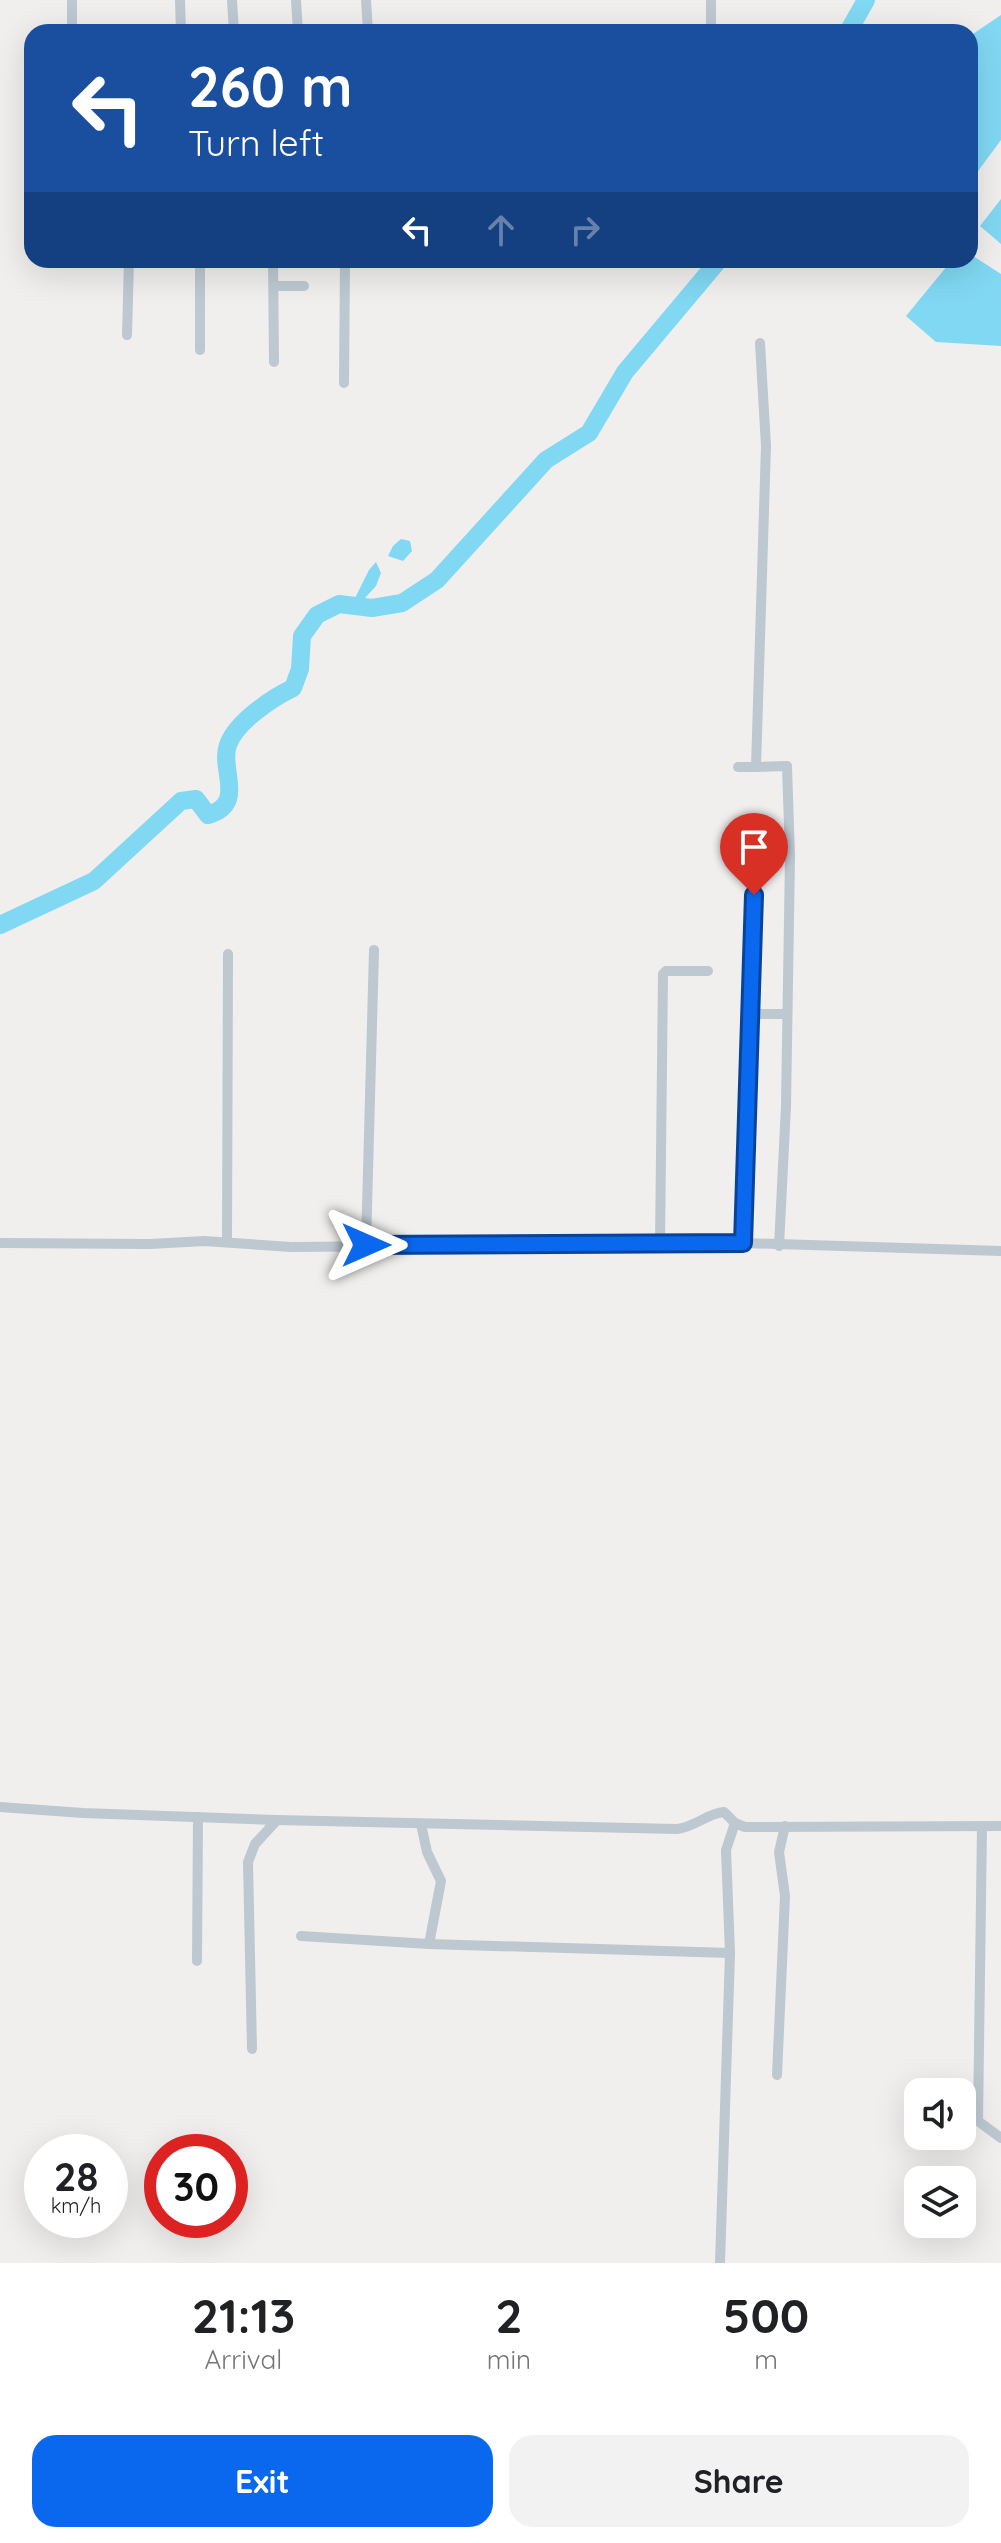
<!DOCTYPE html>
<style>
body{margin:0;font-family:Quicksand,sans-serif;background:#f2f2f2;color:#202124;height:100vh;display:flex;flex-direction:column;font-size:30px;white-space:nowrap}
*{box-sizing:border-box;margin:0}
p{font-size:26px;color:#757577}
.icon{flex:none;width:44px;height:44px;fill:none;stroke:currentColor;stroke-width:2;stroke-linecap:round;stroke-linejoin:round}
.map{position:relative;height:2263px;overflow:hidden}
.side{display:flex;flex-direction:column;background:#fff;flex:1}
.side>*{flex:none}
.hud{position:absolute;left:24px;top:24px;width:954px;height:244px;border-radius:24px;box-shadow:0 8px 32px #0002;background:#1a4fa0;color:#fff;overflow:hidden}
.tools{position:absolute;left:904px;top:2078px;display:grid;gap:16px}
.tools a{display:grid;place-items:center;width:72px;height:72px;border-radius:16px;background:#fff;box-shadow:0 8px 32px #0002;font-size:40px}
.speed{position:absolute;left:24px;top:2134px;display:flex;gap:16px;font-size:40px;font-weight:700;text-align:center}
.speed>*{display:grid;place-content:center;width:104px;height:104px;border-radius:50%;background:#fff;box-shadow:0 8px 32px #0002;line-height:1}
.speed small{font-size:20px;font-weight:400}
.speed .limit{border:12px solid #d22;background:#fff;color:#111}
.pin{position:absolute;display:grid;place-items:center;width:68px;height:68px;color:#fff;margin:-82px -34px;border-radius:50% 50% 50% 0;rotate:-45deg;box-shadow:0 0 8px #0007}
.pin .icon{rotate:45deg}
.me{position:absolute;width:88px;margin:-44px;rotate:90deg;stroke-linejoin:round;filter:drop-shadow(0 0 6px #0008)}
.turn{display:flex;align-items:center;gap:28px;height:168px;padding:0 32px;font-size:36px}
.turn .icon{width:104px;height:104px;stroke-width:2.5}
.turn b{display:block;font-size:56px;line-height:68px}
.lanes{display:flex;align-items:center;height:76px;padding:0 32px;background:#0003;justify-content:center;gap:40px;direction:ltr}
.lanes .off{opacity:.35}
.eta{display:flex;justify-content:space-evenly;align-items:center;height:136px;text-align:center}
.eta b{font-size:48px;font-weight:700;line-height:56px}
.primary-button{display:flex;gap:16px;margin-top:auto;padding:16px 32px}
.primary-button a{flex:1;height:92px;border-radius:24px;background:#0a68ef;color:#fff;font-size:32px;font-weight:700;line-height:92px;text-align:center}
.primary-button a+a{background:#f2f2f2;color:#202124}
.map>svg:first-child{display:block}
.water{fill:#81d8f3}
.lines{fill:none;stroke-linecap:round;stroke-linejoin:round}
.river{stroke:#81d8f3;stroke-width:18}
.minor{stroke:#bdc8d1;stroke-width:10}
.route-casing{stroke:#06449b;stroke-width:20}
.route{stroke:#0a68ef;stroke-width:14}
</style>
<div class="map">
<svg width="1001" height="2263" viewBox="0 0 1001 2263">
<rect width="100%" height="100%" fill="#f1eeee"/>
<g class="water">
<polygon points="1001,15 1001,140 970,182 970,36"/>
<polygon points="1001,199 1001,244 980,226"/>
<polygon points="970,254 1001,274 1001,346 936,342 906,316 952,260 970,260"/>
<polygon points="401,539 410,541 412,551 403,561 388,556 393,546"/>
<polygon points="376,562 381,573 376,586 364,599 355,598 369,570"/>
</g>
<g class="lines">
<g class="river">
<polyline points="848,32 866,0"/>
<path d="M 0,925 L 94,881 L 181,801 L 196,799 L 208,815 C 247,804 219,769 228,745 C 236,722 272,698 293,688 L 300,669 L 302,636 L 317,615 L 339,604 L 372,608 L 402,603 L 437,580 L 546,460 L 589,433 L 625,372 L 719,260"/>
</g>
<g class="minor">
<polyline points="72,0 72,32"/>
<polyline points="180,0 181,32"/>
<polyline points="232,0 234,32"/>
<polyline points="296,0 298,32"/>
<polyline points="366,0 368,32"/>
<polyline points="711,32 711,0"/>
<polyline points="273,260 274,362"/>
<polyline points="274,286 304,286"/>
<polyline points="127,335 129,260"/>
<polyline points="760,343 766,446 756,767 787,766 790,857 786,1106 779,1246"/>
<polyline points="200,350 200,260"/>
<polyline points="344,383 345,260"/>
<polyline points="738,767 756,767"/>
<polyline points="751,1014 786,1014"/>
<polyline points="227,1241 228,954"/>
<polyline points="0,1243 150,1244 204,1241 291,1247 743,1243 1001,1251"/>
<polyline points="743,1243 755,842"/>
<polyline points="660,1244 663,974 666,971 708,971"/>
<polyline points="366,1245 374,950"/>
<path d="M 0,1807 L 83,1813 L 277,1820 L 677,1829 C 695,1827 708,1813 724,1812 L 735,1823 L 745,1827 L 1001,1826"/>
<polyline points="982,1826 978,2121 1001,2138"/>
<polyline points="301,1936 429,1944 441,1881 427,1852 421,1824"/>
<polyline points="429,1944 730,1953"/>
<polyline points="197,1961 198,1817"/>
<polyline points="252,2049 248,1862 255,1844 277,1820"/>
<polyline points="777,2075 785,1896 779,1852 785,1826"/>
<polyline points="720,2263 730,1953 726,1850 735,1823"/>
</g>
</g>
<g class="lines">
<defs>
<polyline id="route" points="366,1245 743,1243 754,895"/>
</defs>
<use href="#route" class="route-casing"/>
<use href="#route" class="route"/>
</g>
</svg>
<div class="tools">
<a><svg class="icon" aria-label="sound" viewBox="0 0 24 24"><path d="M4 9h4l5-4v14l-5-4H4zM17 9q2 3 0 6"/></svg></a>
<a><svg class="icon" aria-label="layers" viewBox="0 0 24 24"><path d="M12 4l9 5-9 5-9-5zM3 14l9 5 9-5"/></svg></a>
</div>
<div class="speed"><div>28<small>km/h</small></div><div class="limit">30</div></div>
<div class="pin" style="left:754px;top:895px;background:#d93025"><svg class="icon" aria-label="arrive" viewBox="0 0 24 24"><path d="M6 21V4h12l-3 4 3 4H6"/></svg></div>
<svg class="me" style="left:366px;top:1245px" viewBox="-20 -20 40 40"><path d="M0-17L14 15 0 8-14 15z" fill="#0a68ef" stroke="#fff" stroke-width="4"/></svg>
<div class="hud">
<div class="turn"><svg class="icon" aria-label="left" viewBox="0 0 24 24"><path d="M17 20v-9H6M10 6l-5 5 5 5"/></svg><div><b>260 m</b>Turn left</div></div>
<div class="lanes"><svg class="icon" aria-label="left" viewBox="0 0 24 24"><path d="M17 20v-9H6M10 6l-5 5 5 5"/></svg><svg class="icon off" aria-label="ahead" viewBox="0 0 24 24"><path d="M12 20V5M6 11l6-6 6 6"/></svg><svg class="icon off" aria-label="right" viewBox="0 0 24 24"><path d="M7 20v-9h11M14 6l5 5-5 5"/></svg></div>
</div>
</div>
<section class="side">
<div class="eta">
<div><b>21:13</b><p>Arrival</p></div>
<div><b>2</b><p>min</p></div>
<div><b>500</b><p>m</p></div>
</div>
<div class="primary-button"><a>Exit</a><a>Share</a></div>
</section>
